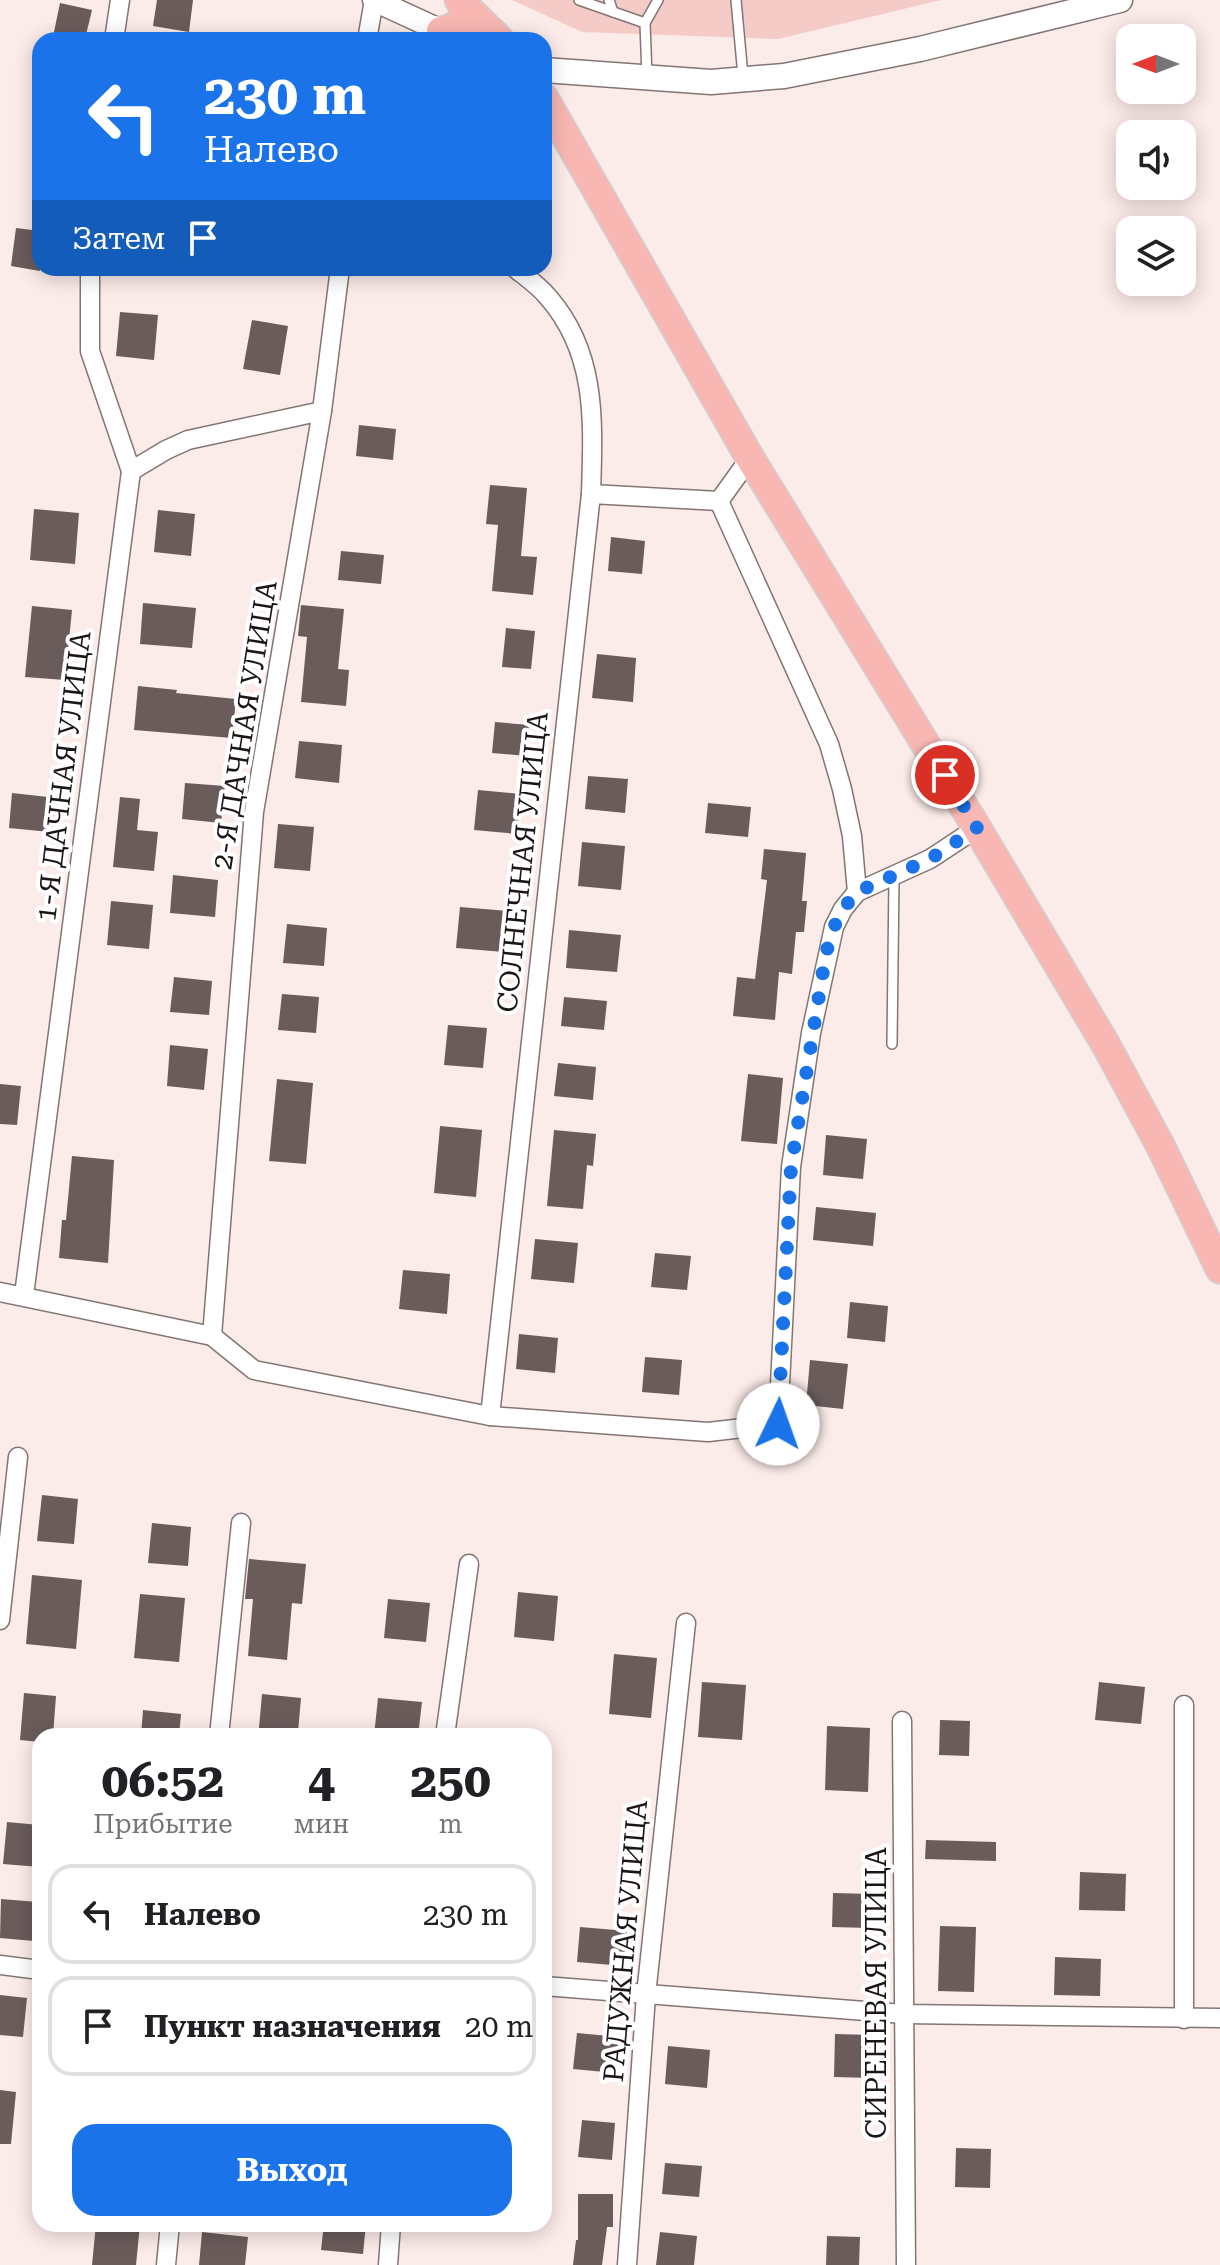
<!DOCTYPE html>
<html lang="ru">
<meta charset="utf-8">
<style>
body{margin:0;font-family:"Roboto Serif",serif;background:#f2f2f2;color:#202124;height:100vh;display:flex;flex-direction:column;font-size:30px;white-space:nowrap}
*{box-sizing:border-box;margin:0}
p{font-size:26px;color:#757577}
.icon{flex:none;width:44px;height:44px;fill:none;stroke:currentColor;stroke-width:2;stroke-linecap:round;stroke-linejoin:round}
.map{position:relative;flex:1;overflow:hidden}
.panel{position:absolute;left:32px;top:1728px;width:520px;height:504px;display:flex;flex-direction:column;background:#fff;border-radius:24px;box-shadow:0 4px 20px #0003}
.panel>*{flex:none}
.banner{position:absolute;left:32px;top:32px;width:520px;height:244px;border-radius:24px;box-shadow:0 4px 20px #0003;background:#1a73e8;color:#fff;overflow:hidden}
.needle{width:52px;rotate:270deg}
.buttons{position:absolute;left:1116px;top:24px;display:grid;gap:16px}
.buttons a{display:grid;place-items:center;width:80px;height:80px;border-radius:16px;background:#fff;box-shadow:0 4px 20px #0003;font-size:40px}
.pin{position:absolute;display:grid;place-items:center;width:68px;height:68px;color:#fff;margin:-34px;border:4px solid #fff;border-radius:50%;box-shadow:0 2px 8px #0007}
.me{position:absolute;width:88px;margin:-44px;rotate:3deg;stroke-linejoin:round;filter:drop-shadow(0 0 6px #0008)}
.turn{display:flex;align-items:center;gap:28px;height:168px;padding:0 40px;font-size:36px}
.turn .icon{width:104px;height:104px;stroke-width:2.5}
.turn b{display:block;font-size:56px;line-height:68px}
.then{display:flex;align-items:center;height:76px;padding:0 40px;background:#0003;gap:16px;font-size:30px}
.eta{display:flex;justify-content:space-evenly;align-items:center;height:136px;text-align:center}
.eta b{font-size:48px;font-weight:700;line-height:56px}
.button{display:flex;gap:16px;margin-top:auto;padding:16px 40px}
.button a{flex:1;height:92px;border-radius:24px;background:#1a73e8;color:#fff;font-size:32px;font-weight:700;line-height:92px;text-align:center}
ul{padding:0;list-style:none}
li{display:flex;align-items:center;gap:24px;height:100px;margin:0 16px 12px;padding:0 24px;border:4px solid #e0e0e0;border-radius:24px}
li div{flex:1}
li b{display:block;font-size:30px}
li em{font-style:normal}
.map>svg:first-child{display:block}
.green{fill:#f5cbc7}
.building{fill:#6a5c5b}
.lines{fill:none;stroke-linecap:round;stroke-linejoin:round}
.service-casing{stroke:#837573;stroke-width:12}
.minor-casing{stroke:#837573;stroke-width:21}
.tertiary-casing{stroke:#837573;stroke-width:25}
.secondary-casing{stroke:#837573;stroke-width:27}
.primary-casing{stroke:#d1d0d0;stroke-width:31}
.service{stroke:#fff;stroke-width:9}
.minor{stroke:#fff;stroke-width:18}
.tertiary{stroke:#fff;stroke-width:22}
.secondary{stroke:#fff;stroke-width:24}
.primary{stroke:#f8b7b2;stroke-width:28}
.route{stroke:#1a73e8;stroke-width:14;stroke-dasharray:0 25.2}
.labels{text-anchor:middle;stroke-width:8;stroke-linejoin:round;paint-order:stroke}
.street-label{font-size:28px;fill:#1b1615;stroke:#fff}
</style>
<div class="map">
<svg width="1220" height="2265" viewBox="0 0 1220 2265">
<rect width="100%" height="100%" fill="#fbebe9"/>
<polygon class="green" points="512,0 941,0 778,39 582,32"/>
<g class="building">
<polygon points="157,0 193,0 189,32 153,26"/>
<polygon points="60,3 92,10 85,39 54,32"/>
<polygon points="16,228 40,231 40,271 11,266"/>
<polygon points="120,312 158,315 154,360 116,356"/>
<polygon points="252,320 288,326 280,375 243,369"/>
<polygon points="359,425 396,429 393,460 356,456"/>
<polygon points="490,485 527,488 521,556 537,557 533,595 492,591 498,525 486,524"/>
<polygon points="34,509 79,513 75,564 30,560"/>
<polygon points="158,510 195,514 191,556 154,552"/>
<polygon points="611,537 645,541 642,574 608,571"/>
<polygon points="341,551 384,555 381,584 338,580"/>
<polygon points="143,603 196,608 192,648 140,644"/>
<polygon points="301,605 344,609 338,669 349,670 346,706 301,702 307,637 298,636"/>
<polygon points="32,606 72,610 65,680 25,677"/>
<polygon points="506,628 535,631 531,669 502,667"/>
<polygon points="597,654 636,658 633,702 592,698"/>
<polygon points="138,686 177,690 176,693 236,699 232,738 134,730"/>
<polygon points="495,722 529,725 527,756 492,753"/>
<polygon points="299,741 342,745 339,783 295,778"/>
<polygon points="588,776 628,779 625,813 585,809"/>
<polygon points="185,783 225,786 221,823 182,819"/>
<polygon points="478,790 520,794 517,834 474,830"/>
<polygon points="12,793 48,797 47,815 61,816 60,833 9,828"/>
<polygon points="120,797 140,799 137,830 158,832 154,871 113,867"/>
<polygon points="708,803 751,807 748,837 705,833"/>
<polygon points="278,824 314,827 310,871 274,868"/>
<polygon points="582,842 625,846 621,890 578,886"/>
<polygon points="764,849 806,853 802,901 807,901 804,932 796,932 792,974 779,972 775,1020 733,1016 737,977 755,979 767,880 761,879"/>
<polygon points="173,875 218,880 215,917 170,913"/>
<polygon points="111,901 153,905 149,949 107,945"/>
<polygon points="460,907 508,911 504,952 456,948"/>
<polygon points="287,924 327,928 324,966 283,963"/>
<polygon points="569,930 621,935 617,972 566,968"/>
<polygon points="174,977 212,981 209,1015 170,1012"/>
<polygon points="282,994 319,997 316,1033 278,1030"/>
<polygon points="564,997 607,1001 604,1030 561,1026"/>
<polygon points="448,1025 487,1028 483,1068 444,1065"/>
<polygon points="170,1045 208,1049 204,1090 167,1086"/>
<polygon points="558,1063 596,1067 593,1100 554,1096"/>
<polygon points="748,1074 783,1078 777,1144 741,1141"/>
<polygon points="277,1079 313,1083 306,1164 269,1161"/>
<polygon points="0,1084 21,1086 17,1125 0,1124"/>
<polygon points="440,1126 482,1130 476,1197 434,1193"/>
<polygon points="554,1130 596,1134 593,1166 587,1165 583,1209 547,1206"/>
<polygon points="826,1135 867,1139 863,1179 823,1175"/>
<polygon points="72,1156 114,1160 108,1263 59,1258 62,1220 66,1220"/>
<polygon points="816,1207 876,1213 873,1246 813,1240"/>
<polygon points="535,1239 578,1243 574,1283 531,1279"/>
<polygon points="655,1253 691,1256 687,1290 651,1287"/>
<polygon points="403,1270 450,1274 447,1314 399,1309"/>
<polygon points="850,1302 888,1306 885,1342 847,1338"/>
<polygon points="519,1334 558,1338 555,1373 516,1369"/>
<polygon points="645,1357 682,1360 679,1395 642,1392"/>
<polygon points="810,1360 848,1364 843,1409 806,1405"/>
<polygon points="42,1495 78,1499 74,1544 37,1541"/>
<polygon points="152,1523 191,1527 188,1566 148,1563"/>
<polygon points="249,1559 306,1564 302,1604 292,1603 287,1660 248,1656 253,1599 245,1599"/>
<polygon points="32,1575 82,1580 76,1649 26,1644"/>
<polygon points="518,1592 558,1596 554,1641 514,1637"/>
<polygon points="140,1594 185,1598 179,1662 134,1658"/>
<polygon points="388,1599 430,1603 426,1642 384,1638"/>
<polygon points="614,1654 657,1658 651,1718 609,1714"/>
<polygon points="702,1682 746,1685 742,1740 698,1737"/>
<polygon points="1099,1682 1145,1687 1141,1724 1095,1720"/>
<polygon points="24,1693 56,1696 53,1736 40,1736 40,1742 20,1740"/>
<polygon points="262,1694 301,1698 298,1732 259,1728"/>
<polygon points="378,1698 422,1702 418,1736 374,1736"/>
<polygon points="143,1710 181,1714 179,1736 141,1736"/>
<polygon points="940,1720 970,1721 969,1756 939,1755"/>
<polygon points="827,1726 870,1728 868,1792 825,1790"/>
<polygon points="7,1822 40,1825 40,1867 3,1864"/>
<polygon points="926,1840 996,1842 996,1861 925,1859"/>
<polygon points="1080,1872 1126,1874 1125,1911 1079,1910"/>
<polygon points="833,1893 872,1894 870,1928 832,1927"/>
<polygon points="1,1899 38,1902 34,1941 0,1938"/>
<polygon points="940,1926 976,1927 974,1992 938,1991"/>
<polygon points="580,1927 627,1931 624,1966 577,1962"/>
<polygon points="1055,1957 1101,1959 1100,1996 1054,1995"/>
<polygon points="0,1995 27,1998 23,2037 0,2035"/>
<polygon points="577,2033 619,2037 615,2073 573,2069"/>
<polygon points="835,2034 872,2035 871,2078 834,2077"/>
<polygon points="668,2046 710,2050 707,2088 665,2084"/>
<polygon points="0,2090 16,2092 11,2144 0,2144"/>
<polygon points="582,2120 615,2123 612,2160 578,2157"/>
<polygon points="956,2148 991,2149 990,2188 955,2187"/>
<polygon points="665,2163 702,2166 699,2197 662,2194"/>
<polygon points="578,2194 613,2194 613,2227 607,2227 602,2265 573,2265 576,2240 578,2240"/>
<polygon points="96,2224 140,2224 136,2265 92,2265"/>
<polygon points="324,2224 366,2224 363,2254 321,2250"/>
<polygon points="202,2232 248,2237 245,2265 199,2265"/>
<polygon points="660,2232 697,2236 694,2265 656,2265"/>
<polygon points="827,2236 860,2237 859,2265 826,2265"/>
</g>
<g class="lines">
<defs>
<g id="service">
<polyline points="579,0 645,23 647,77"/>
<polyline points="609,0 613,12"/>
<polyline points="736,0 743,76"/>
<polyline points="645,23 658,0"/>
<polyline points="892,1044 894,878"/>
</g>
<g id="minor">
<polyline points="114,40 120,0"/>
<polyline points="367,40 374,0"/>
<path d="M 515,268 C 526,277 539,286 548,297 C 598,354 593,424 591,494"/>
<polyline points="131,471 166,450 188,440 322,411"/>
<polyline points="719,501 829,744 842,789 852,836 857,892"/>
<polyline points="0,1292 212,1336 254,1370 490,1416 708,1432 778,1424 791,1167 811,1033 834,927 843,909 857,892 930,859 977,828"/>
<polyline points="24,1295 131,471 90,351 90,268"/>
<polyline points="212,1336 254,812 322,411 340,268"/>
<polyline points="490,1416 591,494 719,501 750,458"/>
<polyline points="0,1620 18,1457"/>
<polyline points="1184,1705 1184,2019"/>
<polyline points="902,1721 906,2265"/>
<polyline points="219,1736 241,1523"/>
<polyline points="445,1736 469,1564"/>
<polyline points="0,1965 40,1970"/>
<polyline points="544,1986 904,2014 1220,2018"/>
<polyline points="166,2265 170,2224"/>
<polyline points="388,2265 391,2224"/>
<polyline points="627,2265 646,1995 686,1623"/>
</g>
<polyline id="tertiary" points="374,0 461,40"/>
<polyline id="secondary" points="544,70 711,82 784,76 920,49 1120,0"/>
<g id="primary">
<polyline points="459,0 500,40"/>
<path d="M 441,31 C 457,27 463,23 465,6"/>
<polyline points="544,98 750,458 977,828 1106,1045 1161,1147 1220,1269"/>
</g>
</defs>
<use href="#service" class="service-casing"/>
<use href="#minor" class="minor-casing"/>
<use href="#tertiary" class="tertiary-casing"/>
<use href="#secondary" class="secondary-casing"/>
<use href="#primary" class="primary-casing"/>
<use href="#service" class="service"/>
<use href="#minor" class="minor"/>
<use href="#tertiary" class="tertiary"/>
<use href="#secondary" class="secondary"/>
<use href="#primary" class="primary"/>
</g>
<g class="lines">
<polyline class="route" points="778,1424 791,1167 826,953 834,927 843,909 857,892 930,859 977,828 945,775"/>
</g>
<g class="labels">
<g class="street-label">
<text transform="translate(244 725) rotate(-81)" y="10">2-Я ДАЧНАЯ УЛИЦА</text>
<text transform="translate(63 776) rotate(-83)" y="10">1-Я ДАЧНАЯ УЛИЦА</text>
<text transform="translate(522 862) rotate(-84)" y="10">СОЛНЕЧНАЯ УЛИЦА</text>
<text transform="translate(625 1941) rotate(-85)" y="10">РАДУЖНАЯ УЛИЦА</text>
<text transform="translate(876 1993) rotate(-90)" y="10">СИРЕНЕВАЯ УЛИЦА</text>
</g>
</g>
</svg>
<div class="buttons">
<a><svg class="needle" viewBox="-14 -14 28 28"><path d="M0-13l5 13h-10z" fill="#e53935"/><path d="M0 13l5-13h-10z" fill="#757577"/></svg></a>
<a><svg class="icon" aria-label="sound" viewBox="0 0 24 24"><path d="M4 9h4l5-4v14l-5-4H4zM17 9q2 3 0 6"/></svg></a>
<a><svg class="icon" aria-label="layers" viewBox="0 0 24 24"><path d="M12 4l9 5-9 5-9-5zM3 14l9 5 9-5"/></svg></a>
</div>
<div class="pin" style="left:945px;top:775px;background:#d93025"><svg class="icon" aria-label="arrive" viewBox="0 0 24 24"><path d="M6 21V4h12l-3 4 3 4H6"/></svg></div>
<svg class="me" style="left:778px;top:1424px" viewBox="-20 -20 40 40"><circle r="19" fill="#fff"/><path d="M0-13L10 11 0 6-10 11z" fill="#1a73e8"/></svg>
<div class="banner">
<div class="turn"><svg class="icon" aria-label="left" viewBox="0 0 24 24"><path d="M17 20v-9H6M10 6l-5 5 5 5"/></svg><div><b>230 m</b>Налево</div></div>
<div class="then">Затем<svg class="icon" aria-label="arrive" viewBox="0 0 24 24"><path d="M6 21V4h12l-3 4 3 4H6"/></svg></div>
</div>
<section class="panel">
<div class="eta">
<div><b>06:52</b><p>Прибытие</p></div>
<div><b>4</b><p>мин</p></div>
<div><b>250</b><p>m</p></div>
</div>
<ul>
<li><svg class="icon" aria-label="left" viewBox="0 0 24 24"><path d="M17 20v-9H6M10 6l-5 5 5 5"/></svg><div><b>Налево</b></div><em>230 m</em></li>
<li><svg class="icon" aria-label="arrive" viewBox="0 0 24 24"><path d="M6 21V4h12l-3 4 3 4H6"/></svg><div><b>Пункт назначения</b></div><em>20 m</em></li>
</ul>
<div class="button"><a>Выход</a></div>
</section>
</div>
